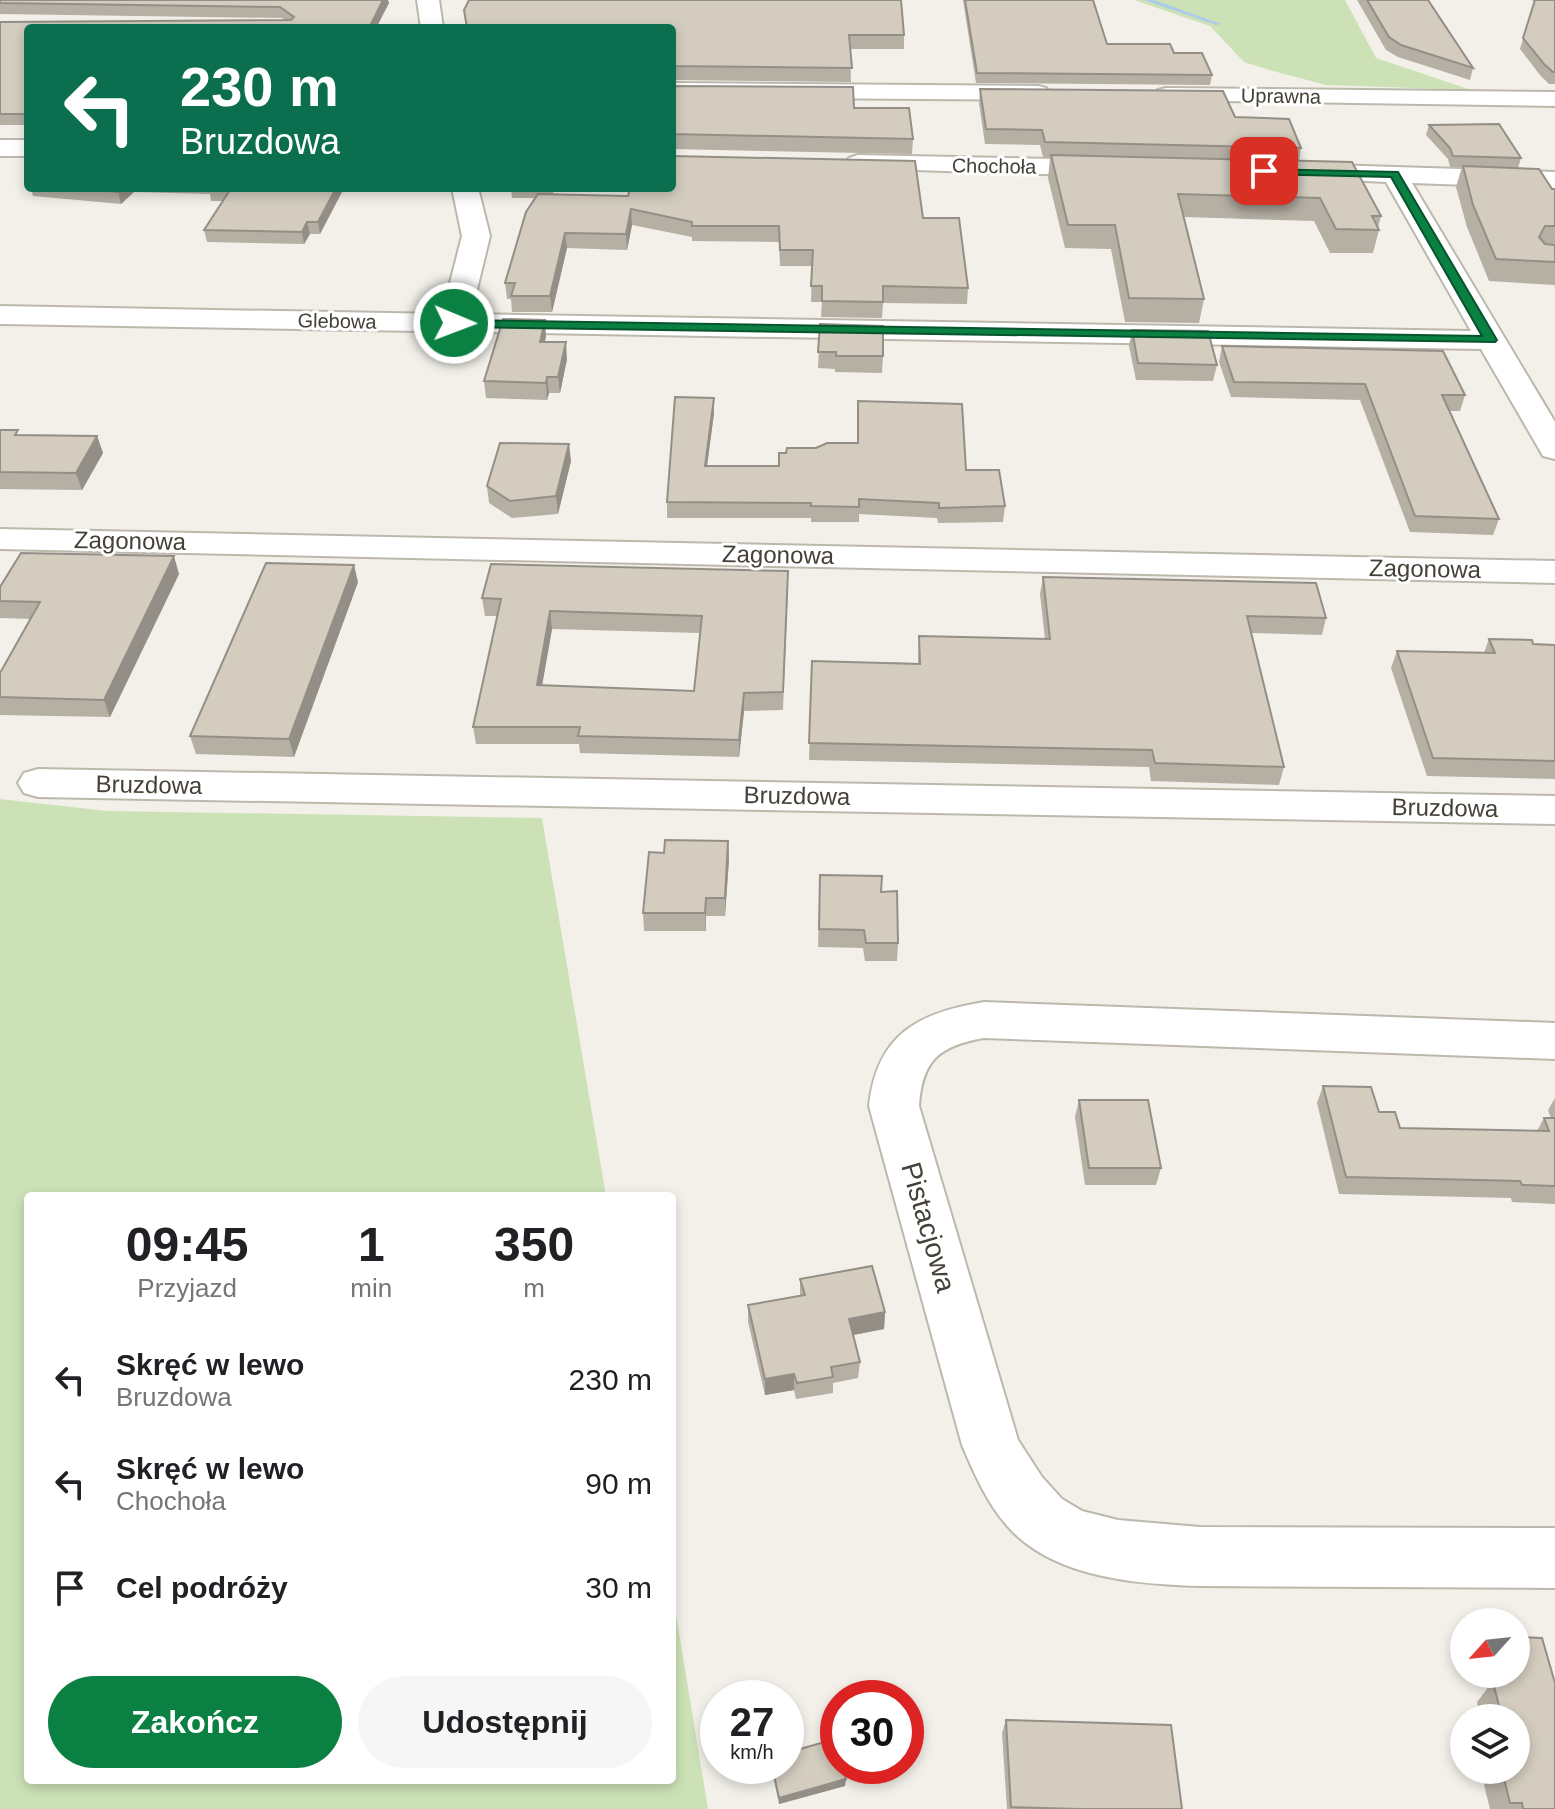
<!DOCTYPE html>
<html lang="pl">
<meta charset="utf-8">
<style>
body{margin:0;font-family:Arial,sans-serif;background:#f6f6f6;color:#202124;height:100vh;display:flex;flex-direction:column;font-size:30px;white-space:nowrap}
*{box-sizing:border-box;margin:0}
p{font-size:26px;color:#757577}
.icon{flex:none;width:44px;height:44px;fill:none;stroke:currentColor;stroke-width:2;stroke-linecap:round;stroke-linejoin:round}
.map{position:relative;flex:1;overflow:hidden}
.sheet{position:absolute;left:24px;top:1192px;width:652px;height:592px;display:flex;flex-direction:column;background:#fff;border-radius:8px;box-shadow:0 4px 12px #0003}
.sheet>*{flex:none}
.banner{position:absolute;left:24px;top:24px;width:652px;height:168px;border-radius:8px;box-shadow:0 4px 12px #0003;background:#0b6e4f;color:#fff;overflow:hidden}
.needle{width:52px;rotate:243deg}
.fabs{position:absolute;left:1450px;top:1608px;display:grid;gap:16px}
.fabs a{display:grid;place-items:center;width:80px;height:80px;border-radius:50%;background:#fff;box-shadow:0 4px 12px #0003;font-size:40px}
.speed{position:absolute;left:700px;top:1680px;display:flex;gap:16px;font-size:40px;font-weight:700;text-align:center}
.speed>*{display:grid;place-content:center;width:104px;height:104px;border-radius:50%;background:#fff;box-shadow:0 4px 12px #0003;line-height:1}
.speed small{font-size:20px;font-weight:400}
.speed .limit{border:12px solid #d22;background:#fff;color:#111}
.pin{position:absolute;display:grid;place-items:center;width:68px;height:68px;color:#fff;margin:-34px;border-radius:16px;box-shadow:0 4px 12px #0006}
.me{position:absolute;width:88px;margin:-44px;rotate:91deg;stroke-linejoin:round;filter:drop-shadow(0 0 6px #0008)}
.turn{display:flex;align-items:center;gap:28px;height:168px;padding:0 24px;font-size:36px}
.turn .icon{width:104px;height:104px;stroke-width:2.5}
.turn b{display:block;font-size:56px;line-height:68px}
.eta{display:flex;justify-content:space-evenly;align-items:center;height:136px;text-align:center}
.eta b{font-size:48px;font-weight:700;line-height:56px}
.cta{display:flex;gap:16px;margin-top:auto;padding:16px 24px}
.cta a{flex:1;height:92px;border-radius:48px;background:#0b8043;color:#fff;font-size:32px;font-weight:700;line-height:92px;text-align:center}
.cta a+a{background:#f6f6f6;color:#202124}
ul{padding:0;list-style:none}
li{display:flex;align-items:center;gap:24px;height:104px;padding:0 24px}
li div{flex:1}
li b{display:block;font-size:30px}
li em{font-style:normal}
.map>svg:first-child{display:block}
.green{fill:#cce2b6}
.lines{fill:none;stroke-linecap:round;stroke-linejoin:round}
.stream{fill:#accce8;fill-rule:evenodd}
.minor-casing{stroke:#bdb8ac;stroke-width:4}
.minor{fill:#fff;fill-rule:evenodd}
.wall{fill:#b5afa4;fill-rule:evenodd}
.shaded-wall{fill:#948f86}
.building{fill:#d3ccbf;stroke:#948f86;stroke-width:2;fill-rule:evenodd}
.route{fill:#0b8043;stroke:#07532c;stroke-width:2}
.labels{text-anchor:middle;stroke-width:6;stroke-linejoin:round;paint-order:stroke}
.far-street-label{font-size:20px;fill:#454138;stroke:#fff}
.street-label{font-size:24px;fill:#454138;stroke:#fff}
.near-street-label{font-size:28px;fill:#454138;stroke:#fff}
</style>
<div class="map">
<svg width="1555" height="1809" viewBox="0 0 1555 1809">
<rect width="100%" height="100%" fill="#f2f0e9"/>
<g class="green">
<polygon points="1134,0 1345,0 1376,58 1471,90 1326,85 1273,71 1244,62 1210,26"/>
<polygon points="0,799 108,811 542,818 606,1196 28,1196 28,1780 672,1780 672,1590 708,1809 0,1809"/>
</g>
<g class="lines">
<polygon class="stream" points="1144,0 1154,0 1221,24 1216,25"/>
<defs>
<g id="minor">
<polygon points="417,0 439,0 443,28 421,28"/>
<polygon points="672,83 1038,86 1046,88 1050,93 1046,98 1038,100 672,97"/>
<polygon points="1166,88 1555,92 1555,106 1158,100 1154,95 1158,90"/>
<rect x="0" y="140" width="28" height="16"/>
<polygon points="858,155 1109,160 1118,163 1122,168 1118,173 1109,176 849,168 845,163 849,158"/>
<polygon points="1298,164 1555,172 1555,188 1412,183 1555,422 1555,459 1543,456 1539,449 1481,349 0,324 0,306 442,314 462,236 452,188 478,188 490,236 471,314 1471,331 1386,182 1289,177 1285,172 1289,167"/>
<polygon points="0,529 1555,561 1555,583 0,549"/>
<polygon points="38,769 1555,796 1555,824 38,797 24,793 18,783 24,773"/>
<path d="M 984,1002 L 1555,1023 L 1555,1059 L 984,1038 C 939,1046 922,1060 919,1106 L 1018,1440 L 1042,1477 L 1062,1499 L 1082,1511 L 1118,1520 L 1200,1527 L 1555,1528 L 1555,1588 L 1200,1586 C 1137,1584 1057,1578 1011,1530 C 988,1506 975,1475 962,1445 L 869,1106 C 877,1034 918,1013 984,1002 Z"/>
</g>
</defs>
<use href="#minor" class="minor-casing"/>
<use href="#minor" class="minor"/>
</g>
<g class="wall">
<polygon points="0,0 389,3 376,28 28,28 28,125 0,125 0,22 285,20 282,18 0,14"/>
<polygon points="963,0 1093,0 1107,44 1174,53 1212,75 1210,85 976,83"/>
<polygon points="1357,0 1428,0 1473,68 1470,80 1398,57 1386,50"/>
<polygon points="1532,0 1555,0 1555,84 1549,84 1540,75 1520,49 1534,2"/>
<polygon points="464,10 904,35 904,49 850,49 851,82 672,80 672,28 466,28"/>
<polygon points="672,86 854,108 913,139 912,154 672,149"/>
<polygon points="980,89 1235,117 1301,148 1299,161 1381,216 1378,227 1379,230 1373,253 1330,253 1314,221 1184,217 1204,299 1199,323 1125,322 1111,249 1065,248 1048,178 1050,158 1043,157 1040,145 985,144 979,103"/>
<polygon points="1429,125 1521,158 1518,168 1552,189 1555,189 1555,286 1554,285 1489,281 1467,227 1456,187 1462,167 1450,167 1448,159 1426,135"/>
<polygon points="31,188 344,188 320,234 310,234 304,244 207,242 204,230 223,201 211,201 210,194 134,192 121,204 33,196"/>
<polygon points="511,188 554,188 553,195 923,218 968,288 967,304 883,303 882,318 821,317 822,302 811,302 812,266 780,266 779,242 692,241 692,237 632,225 627,250 567,248 552,312 512,312 511,299 507,299 505,283 536,198 512,198"/>
<polygon points="820,324 883,356 882,373 835,372 835,369 818,368"/>
<polygon points="1132,330 1217,365 1213,381 1136,380 1129,346"/>
<polygon points="546,336 545,342 567,359 560,393 549,393 547,400 486,398 484,381"/>
<polygon points="1222,346 1465,395 1460,411 1449,411 1499,519 1493,535 1410,532 1360,400 1231,397 1219,362"/>
<polygon points="714,398 714,413 707,466 779,466 786,453 857,443 966,470 1005,506 1003,522 938,523 937,518 859,514 859,522 811,522 811,518 667,518 667,502"/>
<polygon points="0,430 19,435 97,436 103,453 82,490 0,489"/>
<polygon points="571,461 558,514 512,518 489,503 487,486"/>
<polygon points="179,574 110,717 0,715 0,673 31,619 0,618 0,587"/>
<polygon points="1043,577 1326,618 1322,635 1251,633 1284,767 1279,785 1151,781 1149,767 809,760 812,661 918,663 919,636 1045,639 1040,594"/>
<polygon points="358,582 294,757 196,754 190,736"/>
<path d="M 788,588 L 783,710 L 744,711 L 739,757 L 580,753 L 579,744 L 476,744 L 473,727 L 497,616 L 485,616 L 482,598 ZM 552,629 L 700,633 L 694,691 L 542,685 Z"/>
<polygon points="1489,639 1533,644 1555,645 1555,779 1427,776 1391,668 1397,651 1484,653"/>
<polygon points="728,841 729,859 725,916 706,916 706,931 644,931 643,913"/>
<polygon points="820,875 881,892 898,943 897,961 865,961 863,948 818,947"/>
<polygon points="1323,1086 1379,1112 1400,1128 1537,1131 1544,1118 1551,1118 1548,1110 1555,1098 1555,1204 1512,1202 1511,1198 1339,1194 1317,1103"/>
<polygon points="1079,1100 1161,1168 1156,1185 1085,1185 1075,1117"/>
<polygon points="800,1279 885,1312 884,1329 853,1335 860,1362 858,1378 833,1383 833,1393 796,1399 794,1390 765,1395 748,1322 748,1305 800,1295"/>
<polygon points="1484,1674 1516,1674 1554,1683 1555,1809 1490,1809 1484,1785 1493,1775 1492,1770 1516,1770 1516,1718 1480,1718 1477,1702 1487,1689"/>
<polygon points="1006,1720 1182,1809 1007,1809 1002,1733"/>
<polygon points="771,1766 786,1766 845,1786 779,1804"/>
</g>
<g class="shaded-wall">
<polygon points="383,0 388,0 389,3 376,28 369,28"/>
<polygon points="122,188 133,188 134,192 121,204 118,192"/>
<polygon points="336,188 344,188 320,234 318,222"/>
<polygon points="631,209 632,225 627,250 626,234"/>
<polygon points="307,222 310,234 304,244 302,232"/>
<polygon points="565,233 567,248 552,312 550,296"/>
<polygon points="545,320 546,336 541,358 540,342"/>
<polygon points="566,342 567,359 560,393 558,377"/>
<polygon points="547,377 549,393 547,400 546,383"/>
<polygon points="714,398 714,413 705,481 705,466"/>
<polygon points="97,436 103,453 82,490 76,473"/>
<polygon points="569,444 571,461 558,514 556,496"/>
<polygon points="174,556 179,574 110,717 104,700"/>
<polygon points="354,565 358,582 294,757 289,739"/>
<polygon points="550,611 552,629 539,703 537,685"/>
<polygon points="744,693 744,711 739,757 739,740"/>
<polygon points="728,841 729,859 725,916 725,898"/>
<polygon points="706,898 706,931 705,913"/>
<polygon points="885,1312 884,1329 848,1336 849,1319"/>
<polygon points="794,1374 794,1390 765,1395 765,1379"/>
<polygon points="846,1779 845,1786 779,1804 779,1798"/>
</g>
<g class="building">
<polygon points="0,0 383,0 369,28 28,28 28,114 0,114 0,22 291,20 294,17 280,7 0,3"/>
<polygon points="469,0 901,0 904,35 849,35 852,68 672,66 672,28 467,28 464,10"/>
<polygon points="965,0 1093,0 1107,44 1170,44 1174,53 1202,53 1212,75 977,73"/>
<polygon points="1367,0 1428,0 1473,68 1401,45 1389,37"/>
<polygon points="1535,0 1555,0 1555,72 1553,72 1544,64 1523,38"/>
<polygon points="672,86 853,87 854,108 909,108 913,139 672,134"/>
<polygon points="980,89 1223,91 1235,117 1289,119 1301,148 1045,142 1042,130 986,129"/>
<polygon points="1499,124 1521,158 1453,156 1450,148 1429,125"/>
<polygon points="1051,155 1352,162 1381,216 1372,216 1379,230 1336,229 1320,198 1178,194 1204,299 1129,298 1115,225 1068,225"/>
<polygon points="672,156 915,161 923,218 959,218 968,288 883,286 883,302 822,301 822,286 811,286 813,250 780,250 779,226 692,226 692,222 631,209 626,234 565,233 550,296 511,296 515,283 505,283 526,212 538,194 628,196 630,188 672,188"/>
<polygon points="1463,166 1539,169 1552,189 1555,189 1555,226 1545,226 1539,237 1545,244 1555,245 1555,262 1496,259 1473,205"/>
<polygon points="73,188 122,188 118,192"/>
<polygon points="209,188 336,188 318,222 307,222 302,232 204,230 230,190"/>
<polygon points="503,319 545,320 540,342 566,342 558,377 547,377 546,383 484,381"/>
<polygon points="820,324 883,326 883,356 836,356 836,352 818,352"/>
<polygon points="1132,330 1208,331 1217,365 1138,363"/>
<polygon points="1222,346 1443,351 1465,395 1442,395 1499,519 1415,516 1365,384 1234,382"/>
<polygon points="675,397 714,398 705,466 779,466 779,453 786,453 787,448 816,448 827,443 858,443 858,401 962,404 966,470 999,470 1005,506 939,508 939,503 859,499 859,507 811,506 811,503 667,502"/>
<polygon points="0,430 18,430 15,435 97,436 76,473 0,472"/>
<polygon points="500,443 569,444 556,496 510,501 487,486"/>
<polygon points="21,553 174,556 104,700 0,697 0,673 40,602 0,601 0,587"/>
<polygon points="266,563 354,565 289,739 190,736"/>
<path d="M 491,564 L 788,571 L 783,692 L 744,693 L 739,740 L 578,736 L 580,727 L 473,727 L 501,599 L 482,598 ZM 550,611 L 702,616 L 694,691 L 537,685 Z"/>
<polygon points="1043,577 1316,583 1326,618 1247,616 1284,767 1155,763 1152,750 809,743 812,661 920,664 919,636 1050,639"/>
<polygon points="1489,639 1532,640 1533,644 1555,645 1555,761 1433,758 1397,651 1495,653"/>
<polygon points="665,840 728,841 725,898 706,898 705,913 643,913 649,852 664,853"/>
<polygon points="820,875 882,876 881,892 897,891 898,943 866,943 864,930 819,929"/>
<polygon points="1323,1086 1371,1087 1379,1112 1395,1112 1400,1128 1549,1131 1544,1118 1555,1118 1555,1186 1522,1185 1520,1181 1346,1177"/>
<polygon points="1079,1100 1148,1100 1161,1168 1089,1168"/>
<polygon points="872,1266 885,1312 849,1319 860,1362 831,1367 833,1377 797,1383 794,1374 765,1379 748,1305 805,1295 800,1279"/>
<polygon points="1516,1637 1542,1638 1555,1683 1555,1809 1523,1809 1522,1803 1510,1803 1502,1770 1516,1770 1516,1718 1502,1718 1493,1682 1507,1683 1505,1674 1516,1674"/>
<polygon points="1006,1720 1171,1725 1182,1809 1079,1809 1011,1807"/>
<polygon points="835,1739 838,1751 838,1766 842,1766 846,1779 779,1798 772,1766 786,1766 786,1753"/>
</g>
<polygon class="route" points="1260,169 1398,172 1497,340 1495,342 454,327 448,323 454,320 1482,336 1391,177 1264,174 1258,171"/>
<g class="labels">
<g class="far-street-label">
<text transform="translate(1281 96) rotate(1)" y="7">Uprawna</text>
<text transform="translate(994 166) rotate(1)" y="7">Chochoła</text>
<text transform="translate(337 321) rotate(1)" y="7">Glebowa</text>
</g>
<g class="street-label">
<text transform="translate(130 541) rotate(1)" y="8">Zagonowa</text>
<text transform="translate(778 555) rotate(1)" y="8">Zagonowa</text>
<text transform="translate(1425 569) rotate(1)" y="8">Zagonowa</text>
<text transform="translate(149 785) rotate(1)" y="8">Bruzdowa</text>
<text transform="translate(797 796) rotate(1)" y="8">Bruzdowa</text>
<text transform="translate(1445 808) rotate(1)" y="8">Bruzdowa</text>
</g>
<g class="near-street-label">
<text transform="translate(929 1227) rotate(74)" y="10">Pistacjowa</text>
</g>
</g>
</svg>
<div class="fabs">
<a><svg class="needle" viewBox="-14 -14 28 28"><path d="M0-13l5 13h-10z" fill="#e53935"/><path d="M0 13l5-13h-10z" fill="#757577"/></svg></a>
<a><svg class="icon" aria-label="layers" viewBox="0 0 24 24"><path d="M12 4l9 5-9 5-9-5zM3 14l9 5 9-5"/></svg></a>
</div>
<div class="speed"><div>27<small>km/h</small></div><div class="limit">30</div></div>
<div class="pin" style="left:1264px;top:171px;background:#d93025"><svg class="icon" aria-label="arrive" viewBox="0 0 24 24"><path d="M6 21V4h12l-3 4 3 4H6"/></svg></div>
<svg class="me" style="left:454px;top:323px" viewBox="-20 -20 40 40"><circle r="17" fill="#0b8043" stroke="#fff" stroke-width="3"/><path d="M0-11L8 9 0 5-8 9z" fill="#fff"/></svg>
<div class="banner">
<div class="turn"><svg class="icon" aria-label="left" viewBox="0 0 24 24"><path d="M17 20v-9H6M10 6l-5 5 5 5"/></svg><div><b>230 m</b>Bruzdowa</div></div>
</div>
<section class="sheet">
<div class="eta">
<div><b>09:45</b><p>Przyjazd</p></div>
<div><b>1</b><p>min</p></div>
<div><b>350</b><p>m</p></div>
</div>
<ul>
<li><svg class="icon" aria-label="left" viewBox="0 0 24 24"><path d="M17 20v-9H6M10 6l-5 5 5 5"/></svg><div><b>Skręć w lewo</b><p>Bruzdowa</p></div><em>230 m</em></li>
<li><svg class="icon" aria-label="left" viewBox="0 0 24 24"><path d="M17 20v-9H6M10 6l-5 5 5 5"/></svg><div><b>Skręć w lewo</b><p>Chochoła</p></div><em>90 m</em></li>
<li><svg class="icon" aria-label="arrive" viewBox="0 0 24 24"><path d="M6 21V4h12l-3 4 3 4H6"/></svg><div><b>Cel podróży</b></div><em>30 m</em></li>
</ul>
<div class="cta"><a>Zakończ</a><a>Udostępnij</a></div>
</section>
</div>
